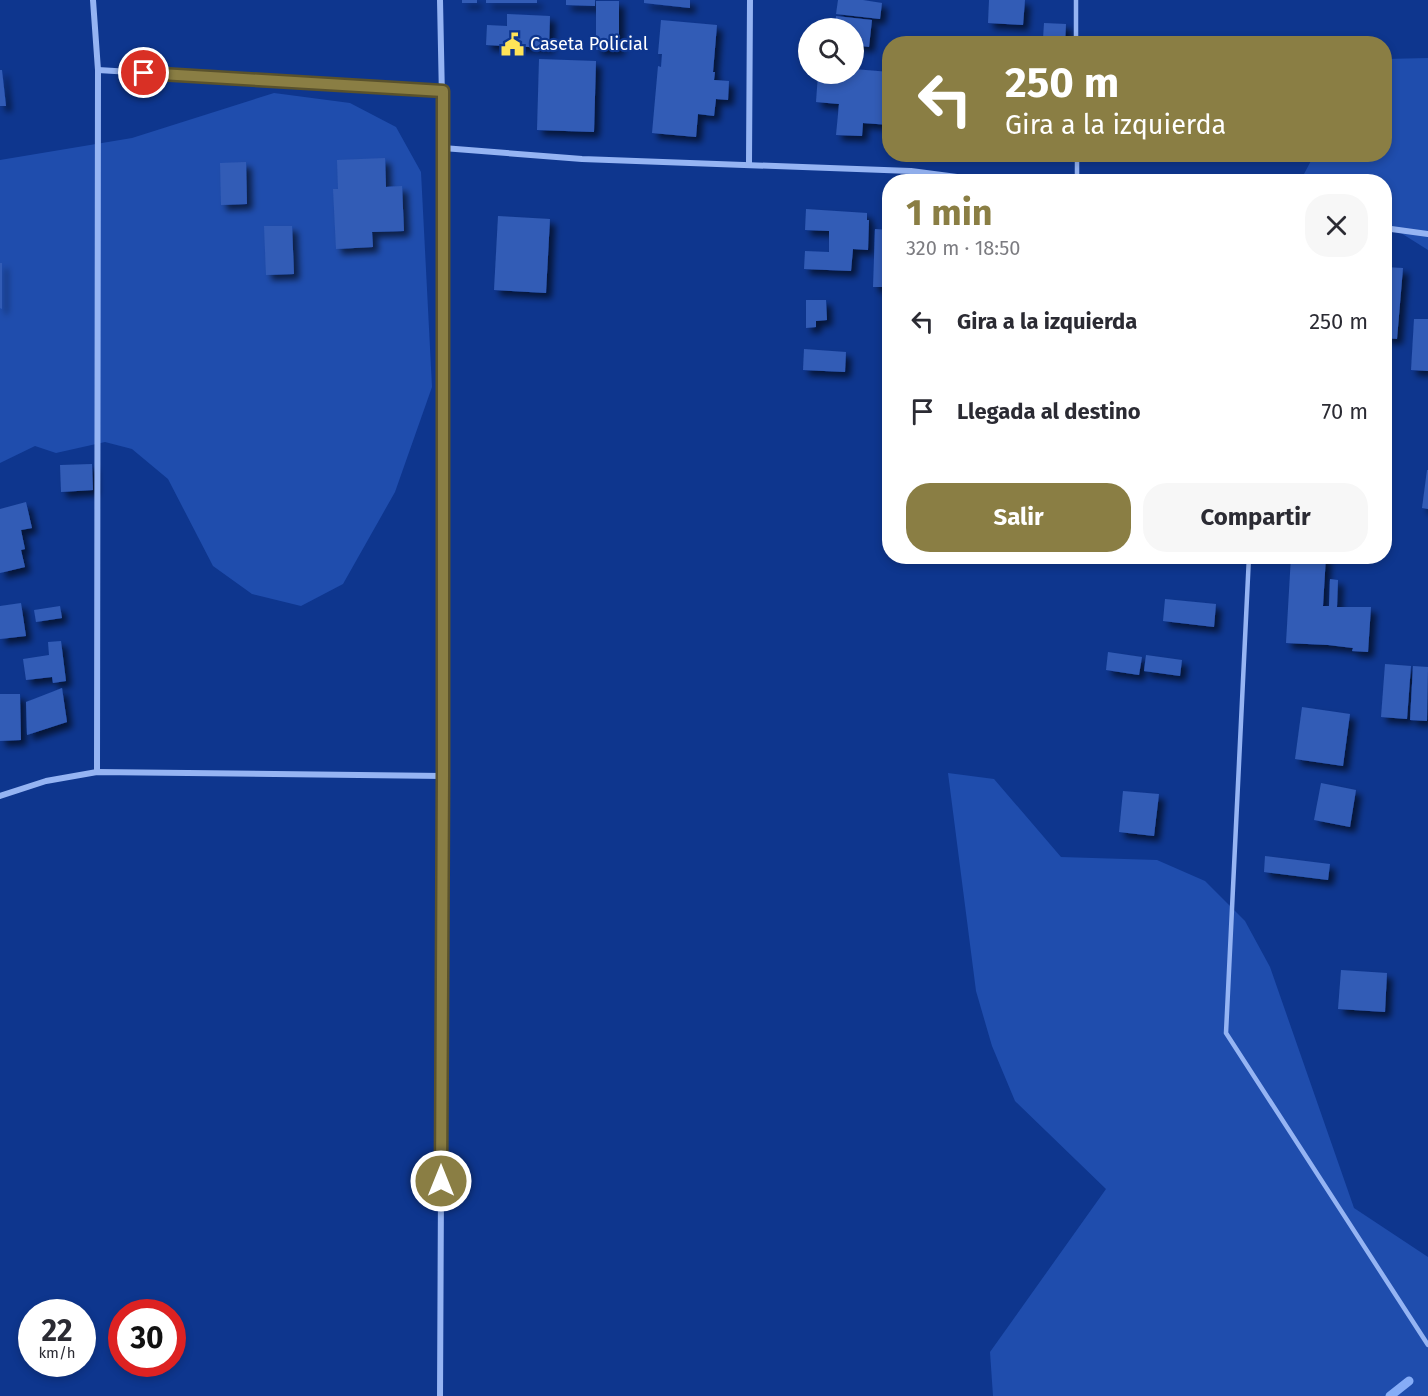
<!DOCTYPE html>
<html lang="es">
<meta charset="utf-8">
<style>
body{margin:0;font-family:"Fira Sans",sans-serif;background:#f7f7f7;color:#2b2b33;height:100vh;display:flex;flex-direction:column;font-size:22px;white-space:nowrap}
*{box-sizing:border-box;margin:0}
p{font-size:20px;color:#7c7c81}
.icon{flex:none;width:33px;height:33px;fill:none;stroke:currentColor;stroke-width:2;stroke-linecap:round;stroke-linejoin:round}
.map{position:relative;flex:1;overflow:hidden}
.panel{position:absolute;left:882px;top:174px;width:510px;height:390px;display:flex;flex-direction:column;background:#fff;border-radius:24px;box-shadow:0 3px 9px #0003}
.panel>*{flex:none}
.top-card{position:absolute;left:882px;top:36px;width:510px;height:126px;border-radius:24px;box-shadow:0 3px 9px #0003;background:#8a7e44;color:#fff;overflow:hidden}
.controls{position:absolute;left:798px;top:18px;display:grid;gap:12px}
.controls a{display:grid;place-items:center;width:66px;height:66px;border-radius:50%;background:#fff;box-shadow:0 3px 9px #0003;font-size:30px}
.speed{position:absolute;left:18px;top:1299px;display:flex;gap:12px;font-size:30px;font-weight:700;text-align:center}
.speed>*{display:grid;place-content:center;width:78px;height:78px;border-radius:50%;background:#fff;box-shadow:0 3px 9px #0003;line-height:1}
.speed small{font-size:15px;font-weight:400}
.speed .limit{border:9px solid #d22;background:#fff;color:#111}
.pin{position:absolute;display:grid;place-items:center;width:51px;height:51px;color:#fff;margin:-26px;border:3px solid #fff;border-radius:50%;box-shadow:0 2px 6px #0007}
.me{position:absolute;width:66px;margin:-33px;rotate:0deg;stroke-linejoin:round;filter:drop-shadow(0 0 4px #0008)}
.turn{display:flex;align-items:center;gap:21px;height:126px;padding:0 24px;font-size:27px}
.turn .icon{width:78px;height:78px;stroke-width:2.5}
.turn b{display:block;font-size:42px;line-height:51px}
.round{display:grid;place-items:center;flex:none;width:63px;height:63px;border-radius:24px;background:#f7f7f7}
.headline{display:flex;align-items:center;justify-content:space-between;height:102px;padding:0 24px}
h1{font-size:36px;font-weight:700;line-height:45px;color:#8a7e44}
.cta{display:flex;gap:12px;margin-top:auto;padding:12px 24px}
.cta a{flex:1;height:69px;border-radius:24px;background:#8a7e44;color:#fff;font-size:24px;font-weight:700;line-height:69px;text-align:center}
.cta a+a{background:#f7f7f7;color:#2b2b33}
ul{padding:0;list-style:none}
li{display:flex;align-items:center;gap:18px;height:90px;padding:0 24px}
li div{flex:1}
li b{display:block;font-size:22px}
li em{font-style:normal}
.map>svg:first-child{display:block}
.green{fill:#1f4dad}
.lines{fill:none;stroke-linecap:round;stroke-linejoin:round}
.stream{stroke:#86adf7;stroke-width:9}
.building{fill:#325cb6;filter:url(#shadow)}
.lane{stroke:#95b4f3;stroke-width:4.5}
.street{stroke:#95b4f3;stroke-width:6}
.route-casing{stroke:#5a522c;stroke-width:15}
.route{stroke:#8a7e44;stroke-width:10}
.labels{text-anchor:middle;stroke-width:4.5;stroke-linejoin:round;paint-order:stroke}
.poi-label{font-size:18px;fill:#fff;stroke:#0e368e;text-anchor:start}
</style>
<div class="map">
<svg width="1428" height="1396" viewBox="0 0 1428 1396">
<defs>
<filter id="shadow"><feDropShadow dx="5.5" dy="5.5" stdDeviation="3" flood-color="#0009"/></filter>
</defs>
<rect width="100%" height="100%" fill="#0e368e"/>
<g class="green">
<polygon points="1428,58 1428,250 1385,223 1384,182 1317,181 1304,174 1314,155 1384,154 1385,59"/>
<polygon points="274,93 350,103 396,127 421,172 432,387 395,492 343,584 301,606 252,594 213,566 168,479 132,449 105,442 56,453 35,446 0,463 0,160 132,138"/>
<polygon points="948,773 994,779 1061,857 1157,860 1205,881 1245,921 1270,967 1354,1208 1428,1257 1428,1396 993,1396 990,1352 1106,1189 1015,1101 992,1046 976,991"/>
</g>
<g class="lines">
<polyline class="stream" points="1390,1396 1409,1381"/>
</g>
<g class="building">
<rect x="462" y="0" width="15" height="3"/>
<rect x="486" y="0" width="51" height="3"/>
<polygon points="566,0 595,0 595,6 566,5"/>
<polygon points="644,0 690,0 690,8 644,3"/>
<polygon points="838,0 863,0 882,3 880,19 836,14"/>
<polygon points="989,0 1025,0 1023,25 988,23"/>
<rect x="596" y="1" width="23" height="49"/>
<polygon points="507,14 550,16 549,48 486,45 487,25 507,26"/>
<polygon points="836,16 872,20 869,47 854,45 854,28 820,28 820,25 835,27"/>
<polygon points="661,20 717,25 713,72 715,72 714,80 729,81 728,100 716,99 714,116 698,114 696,137 652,133 658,66 661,67 662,54 658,54"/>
<polygon points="1044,23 1066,24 1065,44 1006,44 1006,37 1043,39"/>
<polygon points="539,59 596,61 594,132 537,130"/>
<polygon points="854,69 890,72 890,125 863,123 862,136 836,135 839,104 816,102 818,74 854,74"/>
<polygon points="0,70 2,70 6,106 0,106"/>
<polygon points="385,158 386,187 402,186 404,231 372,232 373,247 336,249 333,189 338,189 337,160"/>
<polygon points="246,162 247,204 221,205 220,163"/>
<polygon points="806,209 867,213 867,220 869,220 868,250 853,249 851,271 804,269 805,251 829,252 829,231 805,230"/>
<polygon points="498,216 550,219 546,293 494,290"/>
<polygon points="264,226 292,226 294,274 266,275"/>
<polygon points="875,229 890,230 890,306 883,305 884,287 873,287"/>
<polygon points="0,263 2,263 2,309 0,308"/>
<polygon points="1384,267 1403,268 1397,339 1384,338"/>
<polygon points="806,300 826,300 827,320 816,321 816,327 806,328"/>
<polygon points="1414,319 1428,319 1428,371 1411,370"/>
<polygon points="804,349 846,352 845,372 803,370"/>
<polygon points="92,464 93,490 61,492 60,465"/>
<polygon points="1427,470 1428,470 1428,509 1422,508"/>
<polygon points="26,502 32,528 21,530 25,549 21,550 25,567 0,573 0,509"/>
<polygon points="1291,556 1326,556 1323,606 1329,606 1330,579 1338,580 1337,607 1371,607 1368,652 1352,651 1353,648 1328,645 1286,643"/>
<polygon points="1165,599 1216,604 1214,627 1163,621"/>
<polygon points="21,603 26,636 0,639 0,606"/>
<polygon points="60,606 62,618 36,622 34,610"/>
<polygon points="61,641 66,681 53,683 52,677 26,680 23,659 49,655 48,642"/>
<polygon points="1108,652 1142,657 1139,675 1106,670"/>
<polygon points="1146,655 1182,660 1180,676 1144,671"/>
<polygon points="1385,664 1411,666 1407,719 1381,717"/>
<polygon points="1413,666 1428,667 1427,721 1410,720"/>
<polygon points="62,688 67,722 27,735 26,702"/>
<polygon points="0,694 20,694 21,740 0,741"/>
<polygon points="1302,707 1350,714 1343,766 1295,759"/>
<polygon points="1321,783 1356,790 1350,827 1314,820"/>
<polygon points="1123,791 1159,794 1154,836 1119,832"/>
<polygon points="1265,856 1330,864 1328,880 1264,872"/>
<polygon points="1341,970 1387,973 1385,1012 1338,1009"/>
</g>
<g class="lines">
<g class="lane">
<polyline points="1076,0 1076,44"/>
<polyline points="1077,154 1077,182"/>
<polyline points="1249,556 1226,1033 1428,1345"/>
</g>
<g class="street">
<polyline points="93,0 98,70 97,772"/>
<polyline points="98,70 443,91"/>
<polyline points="443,148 582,159 911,171 995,182"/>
<polyline points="749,163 750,0"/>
<polyline points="1384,228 1428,234"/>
<polyline points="0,796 46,781 97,772 443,776"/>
<polyline points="440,1396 443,776 443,148 440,0"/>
</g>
</g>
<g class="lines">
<defs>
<polyline id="route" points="144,73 443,91 443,776 441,1181"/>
</defs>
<use href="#route" class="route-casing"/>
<use href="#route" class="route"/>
</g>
<defs>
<symbol id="civic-bare" viewBox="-9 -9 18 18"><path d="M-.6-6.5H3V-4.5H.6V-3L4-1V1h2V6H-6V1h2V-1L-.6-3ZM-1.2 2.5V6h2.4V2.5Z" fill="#ffe458" stroke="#0e368e" stroke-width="2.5" paint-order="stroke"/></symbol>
</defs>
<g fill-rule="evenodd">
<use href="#civic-bare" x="496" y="28" width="33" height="33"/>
</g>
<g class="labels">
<g class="poi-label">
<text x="530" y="50">Caseta Policial</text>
</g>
</g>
</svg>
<div class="controls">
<a><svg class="icon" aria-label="search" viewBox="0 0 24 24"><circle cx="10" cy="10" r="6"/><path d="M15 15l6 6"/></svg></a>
</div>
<div class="speed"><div>22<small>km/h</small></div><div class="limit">30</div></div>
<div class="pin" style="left:144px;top:73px;background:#d93025"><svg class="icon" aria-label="arrive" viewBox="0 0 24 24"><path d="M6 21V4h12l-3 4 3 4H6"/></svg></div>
<svg class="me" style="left:441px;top:1181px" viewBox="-20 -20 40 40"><circle r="17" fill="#8a7e44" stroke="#fff" stroke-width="3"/><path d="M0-11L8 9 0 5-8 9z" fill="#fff"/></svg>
<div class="top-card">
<div class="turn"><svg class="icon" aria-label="left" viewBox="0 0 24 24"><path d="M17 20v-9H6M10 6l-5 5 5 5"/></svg><div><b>250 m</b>Gira a la izquierda</div></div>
</div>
<section class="panel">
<div class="headline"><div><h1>1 min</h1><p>320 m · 18:50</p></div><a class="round"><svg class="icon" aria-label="close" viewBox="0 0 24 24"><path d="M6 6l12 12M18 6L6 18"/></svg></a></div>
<ul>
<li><svg class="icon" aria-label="left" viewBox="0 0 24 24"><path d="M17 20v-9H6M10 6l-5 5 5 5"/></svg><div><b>Gira a la izquierda</b></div><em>250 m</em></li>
<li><svg class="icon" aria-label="arrive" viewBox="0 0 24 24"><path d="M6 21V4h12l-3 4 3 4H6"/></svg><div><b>Llegada al destino</b></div><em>70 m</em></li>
</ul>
<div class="cta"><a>Salir</a><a>Compartir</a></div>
</section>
</div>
